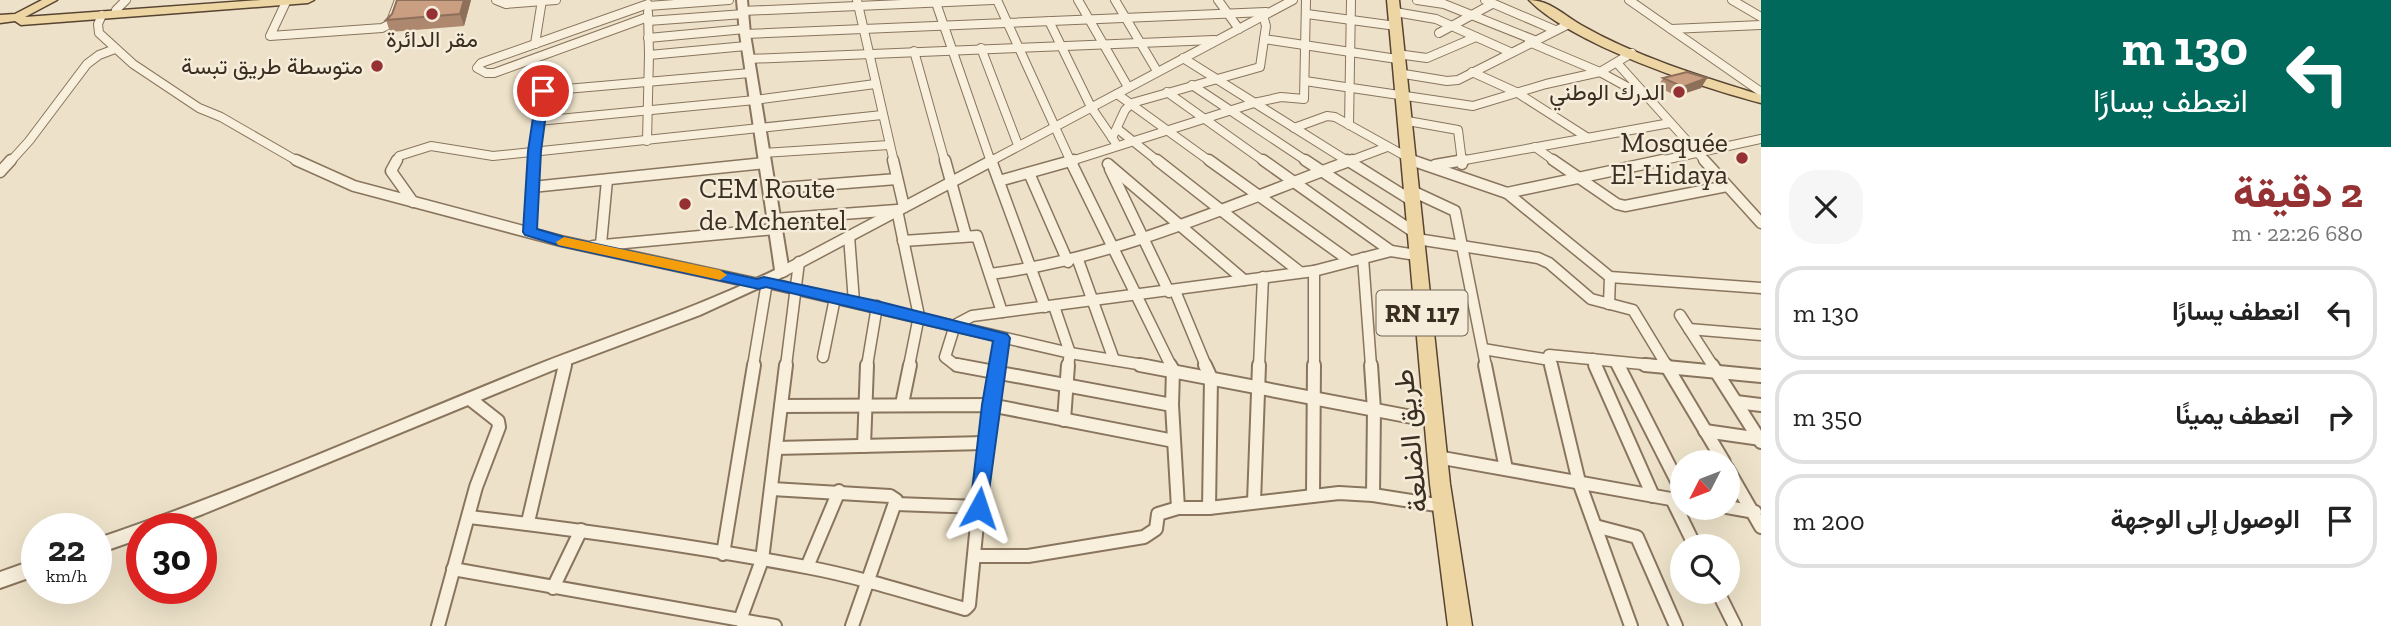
<!DOCTYPE html>
<html lang="ar">
<meta charset="utf-8">
<style>
body{margin:0;font-family:"Zilla Slab",Vazirmatn,serif;background:#f6f6f6;color:#222;direction:rtl;height:100vh;display:flex;flex-direction:column;font-size:26px;white-space:nowrap}
*{box-sizing:border-box;margin:0}
p{font-size:23px;color:#767676}
.icon{flex:none;width:38px;height:38px;fill:none;stroke:currentColor;stroke-width:2;stroke-linecap:round;stroke-linejoin:round}
.map{position:relative;flex:1;overflow:hidden;direction:ltr}
.details{display:flex;flex-direction:column;background:#fff;width:630px}
.details>*{flex:none}
.hud{background:#00695c;color:#fff;overflow:hidden}
.needle{width:46px;rotate:228deg}
.controls{position:absolute;left:1670px;top:450px;display:grid;gap:14px}
.controls a{display:grid;place-items:center;width:70px;height:70px;border-radius:50%;background:#fff;box-shadow:0 7px 28px #0002;font-size:35px}
.speed{position:absolute;left:21px;top:513px;display:flex;gap:14px;font-size:35px;font-weight:700;text-align:center}
.speed>*{display:grid;place-content:center;width:91px;height:91px;border-radius:50%;background:#fff;box-shadow:0 7px 28px #0002;line-height:1}
.speed small{font-size:18px;font-weight:400}
.speed .limit{border:10px solid #d22;background:#fff;color:#111}
.pin{position:absolute;display:grid;place-items:center;width:60px;height:60px;color:#fff;margin:-30px;border:4px solid #fff;border-radius:50%;box-shadow:0 2px 7px #0007}
.me{position:absolute;width:77px;margin:-38px;rotate:5deg;stroke-linejoin:round;filter:drop-shadow(0 0 5px #0008)}
.turn{display:flex;align-items:center;gap:24px;height:147px;padding:0 28px;font-size:32px}
.turn .icon{width:91px;height:91px;stroke-width:2.5}
.turn b{display:block;font-size:49px;line-height:60px}
.round{display:grid;place-items:center;flex:none;width:74px;height:74px;border-radius:28px;background:#f6f6f6}
.summary{display:flex;align-items:center;justify-content:space-between;height:119px;padding:0 28px}
h1{font-size:42px;font-weight:800;line-height:52px;color:#953133}
ul{padding:0;list-style:none}
li{display:flex;align-items:center;gap:21px;height:94px;margin:0 14px 10px;padding:0 14px;border:4px solid #e0e0e0;border-radius:28px}
li div{flex:1}
li b{display:block;font-size:26px}
li em{font-style:normal}
main{display:flex;flex:1;min-height:0}
.map>svg:first-child{display:block}
.lines{fill:none;stroke-linecap:round;stroke-linejoin:round}
.minor-far2-casing{stroke:#89755e;stroke-width:10}
.minor-far1-casing{stroke:#89755e;stroke-width:13}
.minor-casing{stroke:#89755e;stroke-width:16}
.tertiary-casing{stroke:#89755e;stroke-width:4}
.primary-casing{stroke:#574332;stroke-width:3}
.minor-far2{stroke:#f8efdc;stroke-width:8}
.minor-far1{stroke:#f8efdc;stroke-width:10}
.minor{stroke:#f8efdc;stroke-width:12}
.tertiary{fill:#f8efdc;fill-rule:evenodd}
.primary{fill:#edd6a4;fill-rule:evenodd}
.wall{fill:#ad886f}
.shaded-wall{fill:#8d6f5a}
.building{fill:#c99e81;stroke:#8d6f5a;stroke-width:2}
.route{fill:#1a73e8;stroke:#114b97;stroke-width:2}
.slow{fill:#f59e0b}
.poi-dot{fill:#953133;stroke:#f5ecd9;stroke-width:2.5}
.labels{text-anchor:middle;stroke-width:5;stroke-linejoin:round;paint-order:stroke}
.far-poi-label{font-size:23px;fill:#3a2d21;stroke:#f5ecd9;text-anchor:end}
.shield{fill:#f5ecd9;stroke:#726658;stroke-width:2}
.shield-label{font-size:26px;font-weight:bold;fill:#3a2d21}
.poi-label{font-size:28px;fill:#3a2d21;stroke:#f5ecd9;text-anchor:end}
.street-label{font-size:28px;fill:#3a2d21;stroke:#f5ecd9}
</style>
<main>
<section class="details">
<div class="hud">
<div class="turn"><svg class="icon" aria-label="left" viewBox="0 0 24 24"><path d="M17 20v-9H6M10 6l-5 5 5 5"/></svg><div><b>130 m</b>انعطف يسارًا</div></div>
</div>
<div class="summary"><div><h1>2 دقيقة</h1><p>680 m · 22:26</p></div><a class="round"><svg class="icon" aria-label="close" viewBox="0 0 24 24"><path d="M6 6l12 12M18 6L6 18"/></svg></a></div>
<ul>
<li><svg class="icon" aria-label="left" viewBox="0 0 24 24"><path d="M17 20v-9H6M10 6l-5 5 5 5"/></svg><div><b>انعطف يسارًا</b></div><em>130 m</em></li>
<li><svg class="icon" aria-label="right" viewBox="0 0 24 24"><path d="M7 20v-9h11M14 6l5 5-5 5"/></svg><div><b>انعطف يمينًا</b></div><em>350 m</em></li>
<li><svg class="icon" aria-label="arrive" viewBox="0 0 24 24"><path d="M6 21V4h12l-3 4 3 4H6"/></svg><div><b>الوصول إلى الوجهة</b></div><em>200 m</em></li>
</ul>
</section>
<div class="map">
<svg width="1761" height="626" viewBox="0 0 1761 626">
<rect width="100%" height="100%" fill="#ede2c9"/>
<g class="lines">
<defs>
<g id="minor-far2">
<polyline points="496,0 506,4 556,0"/>
<polyline points="857,0 894,162"/>
<polyline points="935,0 991,162"/>
<polyline points="997,0 1071,162"/>
<polyline points="1078,0 1128,87"/>
<polyline points="1115,0 1157,71"/>
<polyline points="1218,0 1239,29"/>
<polyline points="1417,0 1444,4 1534,40"/>
<polyline points="1485,0 1555,30"/>
<polyline points="1629,0 1761,92"/>
<polyline points="1732,0 1761,17"/>
<polyline points="286,2 270,36 382,28 390,24 399,0"/>
<polyline points="648,4 481,63 477,68 486,73 494,73 648,17"/>
<polyline points="648,6 729,0"/>
<polyline points="116,10 126,0"/>
<polyline points="743,11 993,0"/>
<polyline points="648,12 649,55 746,46"/>
<polyline points="1395,12 1436,19 1510,52"/>
<polyline points="1307,14 1396,26"/>
<polyline points="102,15 98,24 99,33 133,64 199,108 221,117 299,162"/>
<polyline points="648,21 744,14"/>
<polyline points="1049,21 1091,107 1115,142"/>
<polyline points="1671,29 1761,25"/>
<polyline points="1439,33 1492,4"/>
<polyline points="745,34 1266,12"/>
<polyline points="648,38 745,29"/>
<polyline points="1264,39 1397,59"/>
<polyline points="1529,42 1600,72 1642,95"/>
<polyline points="535,44 542,0"/>
<polyline points="981,48 1018,145"/>
<polyline points="914,51 945,162"/>
<polyline points="1397,54 1427,58 1476,37"/>
<polyline points="1183,58 1349,162"/>
<polyline points="748,59 1214,40"/>
<polyline points="1617,63 1706,162"/>
<polyline points="1472,72 1516,92 1588,138"/>
<polyline points="1398,73 1447,81 1458,80 1569,24"/>
<polyline points="1305,81 1473,106 1546,84 1600,72 1632,53"/>
<polyline points="1192,85 1308,162"/>
<polyline points="1167,92 1265,162"/>
<polyline points="1117,94 1211,162"/>
<polyline points="1402,120 1458,130 1462,162"/>
<polyline points="538,121 755,100 875,84"/>
<polyline points="1349,125 1351,0"/>
<polyline points="1294,128 1327,116 1335,117 1416,162"/>
<polyline points="1119,130 1159,162"/>
<polyline points="1112,138 1125,110 1132,103 1260,67 1266,26 1263,15"/>
<polyline points="647,141 649,55"/>
<polyline points="1535,147 1556,162"/>
<polyline points="763,153 889,145"/>
<polyline points="10,162 29,141 87,64 99,55 115,49"/>
<polyline points="396,162 399,156 431,146 493,156 882,115"/>
<polyline points="533,162 543,91 750,73"/>
<polyline points="989,162 1293,0"/>
<polyline points="1068,162 1254,103 1281,97 1304,99 1306,0"/>
<polyline points="1347,162 1387,147"/>
<polyline points="1454,162 1670,123"/>
<polyline points="1655,162 1761,139"/>
</g>
<g id="minor-far1">
<polyline points="296,160 354,186 561,241 759,284"/>
<polyline points="397,160 391,171 413,202"/>
<polyline points="893,160 904,207"/>
<polyline points="945,160 966,236"/>
<polyline points="991,160 1045,307"/>
<polyline points="1070,160 1171,366"/>
<polyline points="1157,160 1300,272"/>
<polyline points="1209,160 1350,261"/>
<polyline points="1263,160 1391,251"/>
<polyline points="1305,160 1414,232"/>
<polyline points="1347,160 1411,200"/>
<polyline points="1411,160 1507,193 1610,277 1761,288"/>
<polyline points="1462,160 1462,164"/>
<polyline points="1553,160 1617,204 1625,206 1727,186"/>
<polyline points="1704,160 1761,223"/>
<polyline points="1108,164 1244,280"/>
<polyline points="1435,165 1464,160"/>
<polyline points="1110,169 1169,292"/>
<polyline points="0,172 11,160"/>
<polyline points="1029,173 1068,262"/>
<polyline points="999,181 1074,160"/>
<polyline points="532,187 765,163"/>
<polyline points="769,189 897,179"/>
<polyline points="1410,190 1455,211 1486,366"/>
<polyline points="1507,193 1663,160"/>
<polyline points="774,219 897,210 919,316 909,366"/>
<polyline points="530,232 534,160"/>
<polyline points="849,236 854,302"/>
<polyline points="1417,239 1538,258 1549,263 1591,299 1633,310 1667,366"/>
<polyline points="903,241 977,236 1002,312"/>
<polyline points="601,244 607,180"/>
<polyline points="593,246 775,229"/>
<polyline points="1363,258 1371,366"/>
<polyline points="1078,260 1114,360"/>
<polyline points="782,272 993,160"/>
<path d="M 990,274 C 1115,259 1235,203 1352,160"/>
<polyline points="764,282 1070,353 1150,366"/>
<polyline points="1175,291 1206,366"/>
<polyline points="1609,304 1610,277"/>
<polyline points="1054,306 1070,353 1068,366"/>
<polyline points="1680,315 1713,366"/>
<polyline points="1689,329 1761,335"/>
<polyline points="1483,349 1550,360"/>
<polyline points="823,357 835,298"/>
<polyline points="1593,359 1596,366"/>
<polyline points="1617,362 1619,366"/>
<polyline points="564,366 566,359"/>
<polyline points="753,366 767,282"/>
<polyline points="786,366 799,262"/>
<polyline points="867,366 877,306"/>
<polyline points="966,366 954,364 945,357 955,325 972,316 1314,271 1391,251 1416,255"/>
<polyline points="997,366 1002,338"/>
<polyline points="1259,366 1263,277"/>
<polyline points="1314,366 1314,271"/>
<polyline points="1552,366 1549,355 1663,366"/>
</g>
<g id="minor">
<polyline points="957,365 1172,405"/>
<polyline points="1140,365 1433,421"/>
<polyline points="1170,365 1173,370 1172,405 1178,508"/>
<polyline points="1205,365 1211,378 1209,508"/>
<polyline points="1371,365 1374,410 1373,495"/>
<polyline points="1485,365 1506,469"/>
<polyline points="1551,365 1579,482 1631,626"/>
<polyline points="1595,365 1653,496"/>
<polyline points="1618,365 1682,491"/>
<polyline points="1645,365 1761,376"/>
<polyline points="1666,365 1724,462"/>
<polyline points="1712,365 1761,442"/>
<polyline points="1736,402 1761,405"/>
<polyline points="902,404 910,365"/>
<polyline points="781,406 990,405 1174,441"/>
<polyline points="1064,420 1068,365"/>
<polyline points="1705,431 1761,439"/>
<polyline points="864,446 867,365"/>
<polyline points="776,448 985,443"/>
<polyline points="1437,457 1682,501"/>
<polyline points="1727,468 1761,527"/>
<polyline points="772,489 890,496 896,500 852,626"/>
<polyline points="1313,495 1314,365"/>
<polyline points="1672,499 1695,546"/>
<polyline points="1254,502 1259,365"/>
<polyline points="896,504 979,507"/>
<polyline points="1727,507 1755,512"/>
<path d="M 469,517 C 582,530 694,546 806,567 C 860,577 912,594 965,609 L 969,605 L 985,443 L 998,365"/>
<polyline points="528,522 565,365"/>
<polyline points="1595,526 1637,537 1676,626"/>
<polyline points="723,554 754,365"/>
<polyline points="974,556 1028,556 1144,537 1156,529 1158,514 1178,508 1209,508 1339,493 1373,495 1443,506"/>
<polyline points="807,567 839,491"/>
<polyline points="453,569 775,626"/>
<polyline points="553,588 581,530"/>
<polyline points="1718,592 1735,626"/>
<polyline points="740,620 762,560 786,365"/>
<polyline points="438,626 476,487 499,427 498,421 470,399"/>
</g>
<g id="tertiary">
<path d="M 737,0 L 747,0 L 750,34 L 789,272 L 787,275 L 700,315 L 551,371 L 203,514 L 165,528 L 142,528 L 142,538 L 96,554 L 96,539 C 241,490 382,427 524,370 C 608,336 694,310 775,270 L 740,34 Z"/>
<polygon points="37,559 37,575 0,588 0,572"/>
</g>
<g id="primary">
<polygon points="42,0 57,0 25,17 261,0 314,0 308,3 21,25 15,21 0,23 0,15 15,14"/>
<polygon points="1387,0 1399,0 1450,484 1472,626 1448,626 1430,484"/>
<path d="M 1529,0 C 1549,0 1564,15 1581,25 C 1637,57 1700,76 1761,95 L 1761,103 C 1700,87 1573,45 1529,0 Z"/>
</g>
</defs>
<use href="#minor-far2" class="minor-far2-casing"/>
<use href="#minor-far1" class="minor-far1-casing"/>
<use href="#minor" class="minor-casing"/>
<use href="#tertiary" class="tertiary-casing"/>
<use href="#primary" class="primary-casing"/>
<use href="#minor-far2" class="minor-far2"/>
<use href="#minor-far1" class="minor-far1"/>
<use href="#minor" class="minor"/>
<use href="#tertiary" class="tertiary"/>
<use href="#primary" class="primary"/>
</g>
<g class="wall">
<polygon points="471,0 464,26 390,32 386,20"/>
<polygon points="1663,78 1707,78 1701,88 1677,96 1658,87"/>
</g>
<g class="shaded-wall">
<polygon points="464,0 471,0 464,26 460,14"/>
<polygon points="1707,78 1701,88 1677,96 1683,87"/>
</g>
<g class="building">
<polygon points="397,0 464,0 460,14 386,20 392,14"/>
<polygon points="1687,72 1707,78 1683,87 1663,78"/>
</g>
<polygon class="route" points="543,88 549,91 541,151 537,229 564,237 757,279 764,277 877,301 1007,334 1010,338 986,513 979,516 972,513 970,508 982,405 993,341 766,287 759,289 561,246 525,235 523,232 528,151 537,91"/>
<polygon class="slow" points="564,237 720,270 727,275 720,280 558,245 556,242"/>
<g class="poi-dot">
<circle cx="432" cy="14" r="7"/>
<circle cx="377" cy="66" r="7"/>
<circle cx="1679" cy="92" r="7"/>
<circle cx="1742" cy="158" r="7"/>
<circle cx="685" cy="204" r="7"/>
</g>
<g class="labels">
<g class="far-poi-label">
<text x="432" y="47" text-anchor="middle">مقر الدائرة</text>
<text x="363" y="74">متوسطة طريق تبسة</text>
<text x="1665" y="100">الدرك الوطني</text>
</g>
<rect class="shield" x="1376.5" y="290.5" width="91" height="45" rx="5"/>
<g class="shield-label">
<text x="1422" y="322">RN 117</text>
</g>
<g class="poi-label">
<text x="1728" y="152">Mosquée<tspan x="1728" dy="32">El-Hidaya</tspan></text>
<text x="699" y="198" text-anchor="start">CEM Route<tspan x="699" dy="32">de Mchentel</tspan></text>
</g>
<g class="street-label">
<text transform="translate(1410 441) rotate(-96)" y="10">طريق الضلعة</text>
</g>
</g>
</svg>
<div class="controls">
<a><svg class="needle" viewBox="-14 -14 28 28"><path d="M0-13l5 13h-10z" fill="#e53935"/><path d="M0 13l5-13h-10z" fill="#767676"/></svg></a>
<a><svg class="icon" aria-label="search" viewBox="0 0 24 24"><circle cx="10" cy="10" r="6"/><path d="M15 15l6 6"/></svg></a>
</div>
<div class="speed"><div>22<small>km/h</small></div><div class="limit">30</div></div>
<div class="pin" style="left:543px;top:91px;background:#d93025"><svg class="icon" aria-label="arrive" viewBox="0 0 24 24"><path d="M6 21V4h12l-3 4 3 4H6"/></svg></div>
<svg class="me" style="left:979px;top:508px" viewBox="-20 -20 40 40"><path d="M0-17L14 15 0 8-14 15z" fill="#1a73e8" stroke="#fff" stroke-width="4"/></svg>
</div>
</main>
